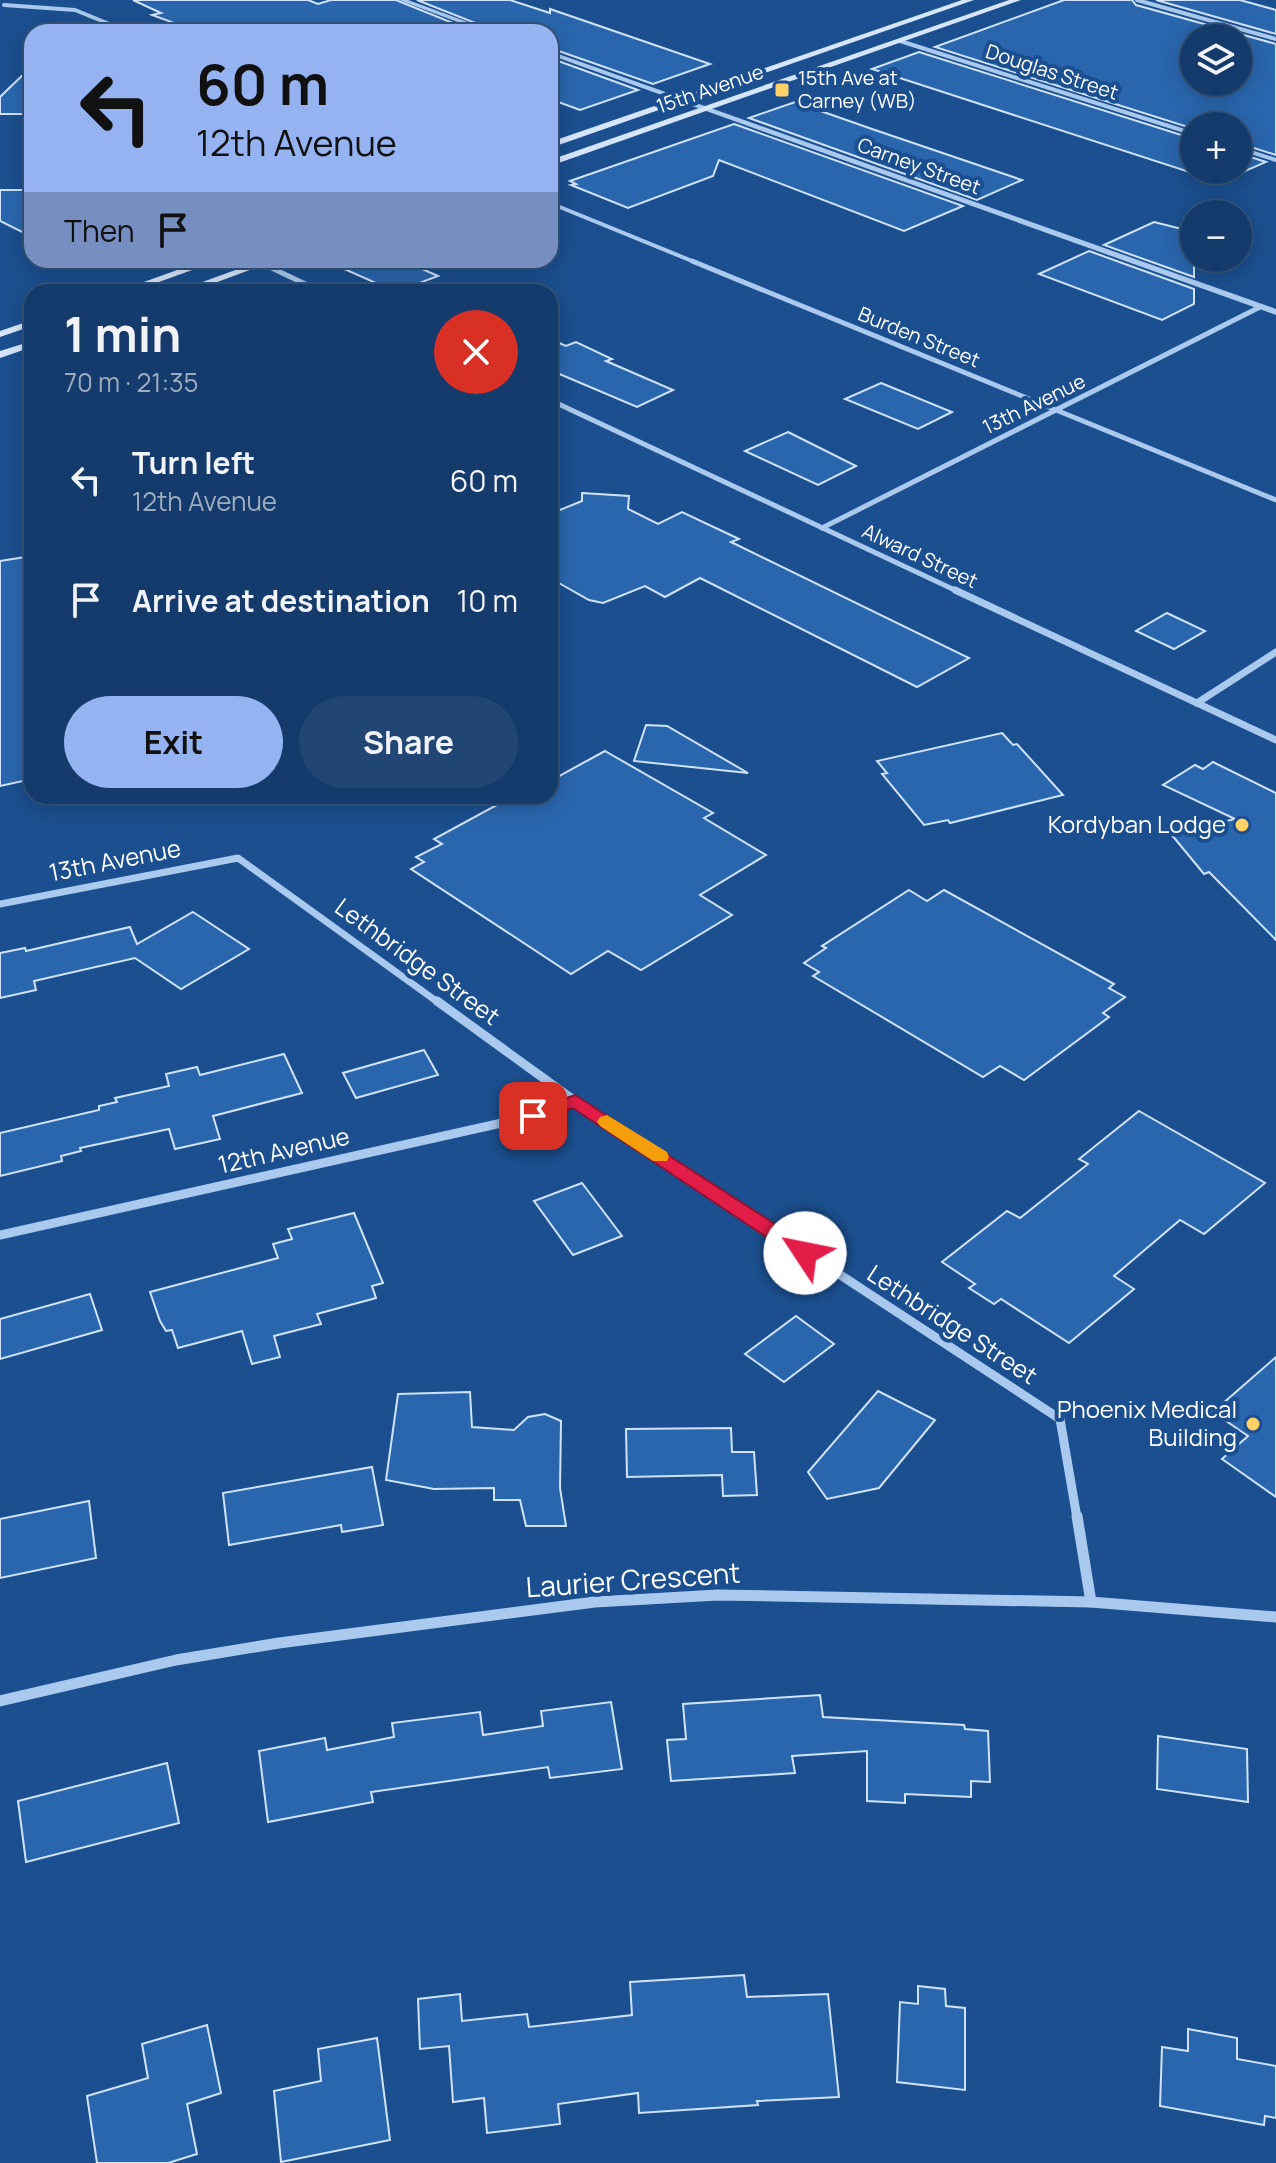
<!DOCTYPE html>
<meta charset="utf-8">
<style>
body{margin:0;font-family:Manrope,sans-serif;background:#214673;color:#f1f3f6;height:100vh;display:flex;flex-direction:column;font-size:30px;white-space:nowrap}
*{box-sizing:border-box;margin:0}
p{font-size:26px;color:#9dadc1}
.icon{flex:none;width:44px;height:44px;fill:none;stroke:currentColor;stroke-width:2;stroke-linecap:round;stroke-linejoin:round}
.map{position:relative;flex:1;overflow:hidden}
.sheet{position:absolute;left:24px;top:284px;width:534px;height:520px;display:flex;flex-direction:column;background:#143b6b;border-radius:24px;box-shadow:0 4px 20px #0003,0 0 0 2px #33557e}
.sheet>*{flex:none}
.banner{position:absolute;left:24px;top:24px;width:534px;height:244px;border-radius:24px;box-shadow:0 4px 20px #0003,0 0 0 2px #33557e;background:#95b2f1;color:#111;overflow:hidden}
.controls{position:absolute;left:1180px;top:24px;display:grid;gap:16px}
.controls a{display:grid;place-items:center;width:72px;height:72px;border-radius:50%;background:#143b6b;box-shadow:0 4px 20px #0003,0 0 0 2px #33557e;font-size:40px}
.pin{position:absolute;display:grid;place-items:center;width:68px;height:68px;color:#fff;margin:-34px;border-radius:16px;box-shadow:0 4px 12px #0006}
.me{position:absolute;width:88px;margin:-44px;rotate:304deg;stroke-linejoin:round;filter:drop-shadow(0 0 6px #0008)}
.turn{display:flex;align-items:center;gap:28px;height:168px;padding:0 40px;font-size:36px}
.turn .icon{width:104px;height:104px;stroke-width:2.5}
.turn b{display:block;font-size:56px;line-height:68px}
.then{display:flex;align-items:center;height:76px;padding:0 40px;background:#0003;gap:16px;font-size:30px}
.round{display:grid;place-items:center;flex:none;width:84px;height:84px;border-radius:42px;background:#214673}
.overview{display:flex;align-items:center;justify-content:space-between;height:136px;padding:0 40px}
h1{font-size:48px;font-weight:700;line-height:60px}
.action{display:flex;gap:16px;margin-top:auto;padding:16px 40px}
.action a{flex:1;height:92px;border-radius:48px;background:#95b2f1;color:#111;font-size:32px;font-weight:700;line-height:92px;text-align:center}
.action a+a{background:#214673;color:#f1f3f6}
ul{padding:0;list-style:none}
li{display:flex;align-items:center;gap:24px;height:120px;padding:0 40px}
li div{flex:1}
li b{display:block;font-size:30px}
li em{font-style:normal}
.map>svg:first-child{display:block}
.building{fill:#2a66ad;stroke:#cfe3fa;stroke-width:2;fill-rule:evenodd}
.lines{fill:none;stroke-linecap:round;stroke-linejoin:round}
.minor-far4{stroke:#a9c9ee;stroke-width:4}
.minor-far3{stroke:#a9c9ee;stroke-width:5}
.minor-far2{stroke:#a9c9ee;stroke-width:7}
.minor-far1{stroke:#a9c9ee;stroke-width:9}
.minor{stroke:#a9c9ee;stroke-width:11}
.tertiary{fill:#a9c9ee;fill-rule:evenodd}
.secondary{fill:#d6e6fa;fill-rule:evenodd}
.route{fill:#e11d48;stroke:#92132f;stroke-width:2}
.slow{fill:#f59e0b}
.poi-dot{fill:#ffd166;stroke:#1b4f8f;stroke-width:3}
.labels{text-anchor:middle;stroke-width:8;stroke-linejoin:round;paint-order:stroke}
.far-street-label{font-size:20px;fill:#fff;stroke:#1b4f8f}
.far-poi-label{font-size:20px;fill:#fff;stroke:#1b4f8f;text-anchor:start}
.poi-label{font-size:24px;fill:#fff;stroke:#1b4f8f;text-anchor:end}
.street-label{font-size:24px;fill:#fff;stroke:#1b4f8f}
.near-street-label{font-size:28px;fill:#fff;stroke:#1b4f8f}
</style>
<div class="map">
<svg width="1276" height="2163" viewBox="0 0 1276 2163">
<rect width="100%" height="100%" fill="#1b4f8f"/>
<g class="building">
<polygon points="133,0 308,0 318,4 331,0 396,0 475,32 199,32 152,15 161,13"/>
<polygon points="417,0 510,0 550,13 550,9 710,64 653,84 550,48 550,32 498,32"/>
<path d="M 1064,0 L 1132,0 L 1136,5 L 1276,44 L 1276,155 L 1238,143 L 1238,126 L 1194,126 L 1194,129 L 935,47 ZM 1194,38 L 1238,38 L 1238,82 L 1194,82 Z"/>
<polygon points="1156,0 1240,0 1276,10 1276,34"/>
<polygon points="919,52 1194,139 1194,170 1238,170 1238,153 1266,162 1220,182 872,69"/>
<polygon points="550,58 638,90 580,110 550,99"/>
<polygon points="32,66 32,114 0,114 0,97"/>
<polygon points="795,102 872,129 1022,180 977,200 749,118"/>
<polygon points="734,124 963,206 904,231 719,160 713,176 628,208 571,185 576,184 570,181"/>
<polygon points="0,190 32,190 32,237 0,221"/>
<polygon points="1154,222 1194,232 1194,277 1104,245"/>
<polygon points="1089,251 1194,289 1194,304 1162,320 1039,274"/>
<polygon points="324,260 402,260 438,276 396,292"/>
<polygon points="550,339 566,346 576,342 612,359 606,361 673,390 637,407 550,370"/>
<polygon points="881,383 952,412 918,429 845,399"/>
<polygon points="788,432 856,466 818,485 745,451"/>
<polygon points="582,493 629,496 628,509 658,524 682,512 739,539 731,542 969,658 917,687 700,578 665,597 645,586 603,603 589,600 550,578 550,514 582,501"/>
<polygon points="32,556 32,779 0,786 0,561"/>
<polygon points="1167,613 1205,631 1174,649 1136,631"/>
<polygon points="646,725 667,726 748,773 634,761"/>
<polygon points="1002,733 1013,745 1017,744 1063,795 950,823 948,820 924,825 882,774 887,773 877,761"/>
<polygon points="605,751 713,813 704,818 766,855 700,895 732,915 641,970 608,951 571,974 411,869 424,862 416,857 442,844 434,839 506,800 510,802 522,796 550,796 550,781"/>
<polygon points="1213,762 1276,793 1276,940 1209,872 1204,874 1171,834 1235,819 1163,785 1195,765 1203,769"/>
<polygon points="909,890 927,901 944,890 1114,984 1109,988 1125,997 1103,1013 1109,1017 1024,1080 1000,1066 983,1077 813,976 819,972 804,963 826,948 822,946"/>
<polygon points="193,912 249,949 181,989 135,958 34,981 36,990 0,998 0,953 25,948 26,951 130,927 137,944"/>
<polygon points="424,1050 438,1075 356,1098 343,1073"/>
<polygon points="284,1054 302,1093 213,1116 220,1139 175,1149 169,1129 80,1148 81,1151 61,1156 62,1161 0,1176 0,1133 99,1110 99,1106 117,1102 115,1098 169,1086 166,1074 197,1067 200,1075"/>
<polygon points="1139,1111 1265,1183 1204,1234 1180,1220 1114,1276 1134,1289 1069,1343 1001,1299 994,1304 969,1288 975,1284 942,1262 1007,1211 1020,1218 1088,1164 1079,1159"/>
<polygon points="582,1183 622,1236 573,1255 534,1201"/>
<polygon points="354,1213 383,1283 372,1286 376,1298 317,1314 321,1324 274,1336 280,1357 252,1364 242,1331 178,1348 172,1330 166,1331 160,1321 150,1292 278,1258 273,1244 292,1239 288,1229"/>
<polygon points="90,1294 102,1330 0,1359 0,1319"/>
<polygon points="796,1316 834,1344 784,1382 745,1354"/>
<polygon points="1276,1357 1276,1497 1222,1459 1248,1436 1213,1412"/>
<polygon points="878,1391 935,1420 879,1488 827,1499 808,1472"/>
<polygon points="470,1392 472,1427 514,1430 528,1417 545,1414 561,1421 560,1488 566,1526 526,1526 520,1500 494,1500 494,1488 434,1489 386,1480 398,1394"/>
<polygon points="731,1428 732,1452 754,1452 757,1495 723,1496 722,1475 627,1477 626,1429"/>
<polygon points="372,1467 383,1525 342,1532 341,1525 229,1545 223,1493"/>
<polygon points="89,1501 96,1558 0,1578 0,1519"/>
<polygon points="820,1695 823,1717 964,1725 965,1729 988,1731 990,1782 971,1781 971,1797 905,1794 905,1803 867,1801 867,1751 792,1756 795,1773 671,1781 667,1740 686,1739 683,1704"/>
<polygon points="611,1702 622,1769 550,1778 548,1767 371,1792 373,1802 268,1822 259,1751 325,1738 327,1750 394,1737 392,1723 480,1712 483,1735 543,1726 541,1711"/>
<polygon points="1158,1736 1247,1749 1248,1802 1157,1789"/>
<polygon points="167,1763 179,1823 26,1862 18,1801"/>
<polygon points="744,1975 747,1997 828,1994 839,2097 757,2101 758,2105 639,2113 638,2093 558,2104 560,2124 487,2133 484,2098 453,2102 449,2046 420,2049 418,1999 460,1994 462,2021 527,2014 529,2027 632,2015 630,1982"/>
<polygon points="918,1986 945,1989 946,2006 965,2008 965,2090 897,2082 900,2002 918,2004"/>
<polygon points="207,2025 221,2093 187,2104 197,2154 168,2163 97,2163 87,2096 148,2078 142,2044"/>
<polygon points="1188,2029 1237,2038 1237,2059 1276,2066 1276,2118 1265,2116 1264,2125 1160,2106 1162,2047 1188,2051"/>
<polygon points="377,2038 390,2140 281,2162 274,2091 321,2081 318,2049"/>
</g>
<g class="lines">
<g class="minor-far4">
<polyline points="1137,0 1276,39"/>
<polyline points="4,5 75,10 129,32"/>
<polyline points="900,41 1194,134"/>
<polyline points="1238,148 1276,160"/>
<polyline points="550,203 697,263"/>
<polyline points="254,260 261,263"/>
</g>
<g class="minor-far3">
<polyline points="257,261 322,292"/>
<polyline points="692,261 1276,500"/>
<polyline points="550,400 959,592"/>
<polyline points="822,528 1260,307"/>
</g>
<g class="minor-far2">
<polyline points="955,590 1276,740"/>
<polyline points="1197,703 1276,652"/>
<polyline points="0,904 238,858 439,1003"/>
</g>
<g class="minor-far1">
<polyline points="437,1001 575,1101 1060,1419 1077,1518"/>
<polyline points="0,1235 533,1116 575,1101"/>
</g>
<g class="minor">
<polyline points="1077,1516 1091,1602"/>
<polyline points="0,1701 176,1660 279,1643 595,1602 718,1595 1091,1602 1276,1617"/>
</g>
<g class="tertiary">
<polygon points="399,0 408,0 495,32 484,32"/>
<polygon points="550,51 1276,309 1276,315 550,55"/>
</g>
<g class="secondary">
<polygon points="962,0 974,0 550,148 550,142"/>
<polygon points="1009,0 1021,0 550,166 550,160"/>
<polygon points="205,260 220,260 131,292 116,292"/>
<polygon points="263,260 277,260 190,292 175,292"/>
<polygon points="32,320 32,326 0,337 0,331"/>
<polygon points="32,341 32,347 0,358 0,351"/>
</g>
</g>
<polygon class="route" points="575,1095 812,1248 815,1253 812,1258 798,1258 573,1108 533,1122 524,1116 527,1111"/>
<polygon class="slow" points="607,1115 667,1152 669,1157 667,1161 653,1161 600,1126 597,1122 600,1117"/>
<g class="poi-dot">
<rect x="774" y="82" width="16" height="16" rx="4"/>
<circle cx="1242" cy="825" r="8"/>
<circle cx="1253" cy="1424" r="8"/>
</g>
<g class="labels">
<g class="far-street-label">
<text transform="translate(1052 72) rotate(18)" y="7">Douglas Street</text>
<text transform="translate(710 89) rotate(-19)" y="7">15th Avenue</text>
<text transform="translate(919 166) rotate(20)" y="7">Carney Street</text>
<text transform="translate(919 337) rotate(22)" y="7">Burden Street</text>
<text transform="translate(1034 404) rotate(-26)" y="7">13th Avenue</text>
<text transform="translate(920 556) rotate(25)" y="7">Alward Street</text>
</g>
<g class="far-poi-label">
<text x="798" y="85">15th Ave at<tspan x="798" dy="23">Carney (WB)</tspan></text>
</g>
<g class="poi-label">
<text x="1226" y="833">Kordyban Lodge</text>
<text x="1237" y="1418">Phoenix Medical<tspan x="1237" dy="28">Building</tspan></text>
</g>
<g class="street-label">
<text transform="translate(115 861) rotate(-11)" y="8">13th Avenue</text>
<text transform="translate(417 962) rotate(36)" y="8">Lethbridge Street</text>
<text transform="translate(284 1151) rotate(-13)" y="8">12th Avenue</text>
<text transform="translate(952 1325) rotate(33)" y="8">Lethbridge Street</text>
</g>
<g class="near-street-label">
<text transform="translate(633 1580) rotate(-4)" y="10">Laurier Crescent</text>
</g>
</g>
</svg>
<div class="controls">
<a><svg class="icon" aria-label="layers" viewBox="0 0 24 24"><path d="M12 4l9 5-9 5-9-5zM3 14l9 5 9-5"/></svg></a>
<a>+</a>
<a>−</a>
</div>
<div class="pin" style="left:533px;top:1116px;background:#d93025"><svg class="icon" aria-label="arrive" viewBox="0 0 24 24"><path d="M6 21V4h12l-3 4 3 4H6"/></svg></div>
<svg class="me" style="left:805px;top:1253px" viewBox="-20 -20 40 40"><circle r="19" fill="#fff"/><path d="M0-13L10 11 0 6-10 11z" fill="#e11d48"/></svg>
<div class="banner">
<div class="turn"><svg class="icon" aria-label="left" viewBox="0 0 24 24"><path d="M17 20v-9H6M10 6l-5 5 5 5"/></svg><div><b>60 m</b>12th Avenue</div></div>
<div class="then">Then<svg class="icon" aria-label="arrive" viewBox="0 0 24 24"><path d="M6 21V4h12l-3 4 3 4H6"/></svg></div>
</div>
<section class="sheet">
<div class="overview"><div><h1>1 min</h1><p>70 m · 21:35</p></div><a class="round" style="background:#d93025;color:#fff"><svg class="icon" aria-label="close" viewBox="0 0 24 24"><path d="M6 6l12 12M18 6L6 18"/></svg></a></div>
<ul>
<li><svg class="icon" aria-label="left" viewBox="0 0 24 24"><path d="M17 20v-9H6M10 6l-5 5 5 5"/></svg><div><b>Turn left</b><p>12th Avenue</p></div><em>60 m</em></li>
<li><svg class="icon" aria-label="arrive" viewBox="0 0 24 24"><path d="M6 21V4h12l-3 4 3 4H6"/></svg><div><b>Arrive at destination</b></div><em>10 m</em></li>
</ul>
<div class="action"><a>Exit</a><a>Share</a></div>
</section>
</div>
